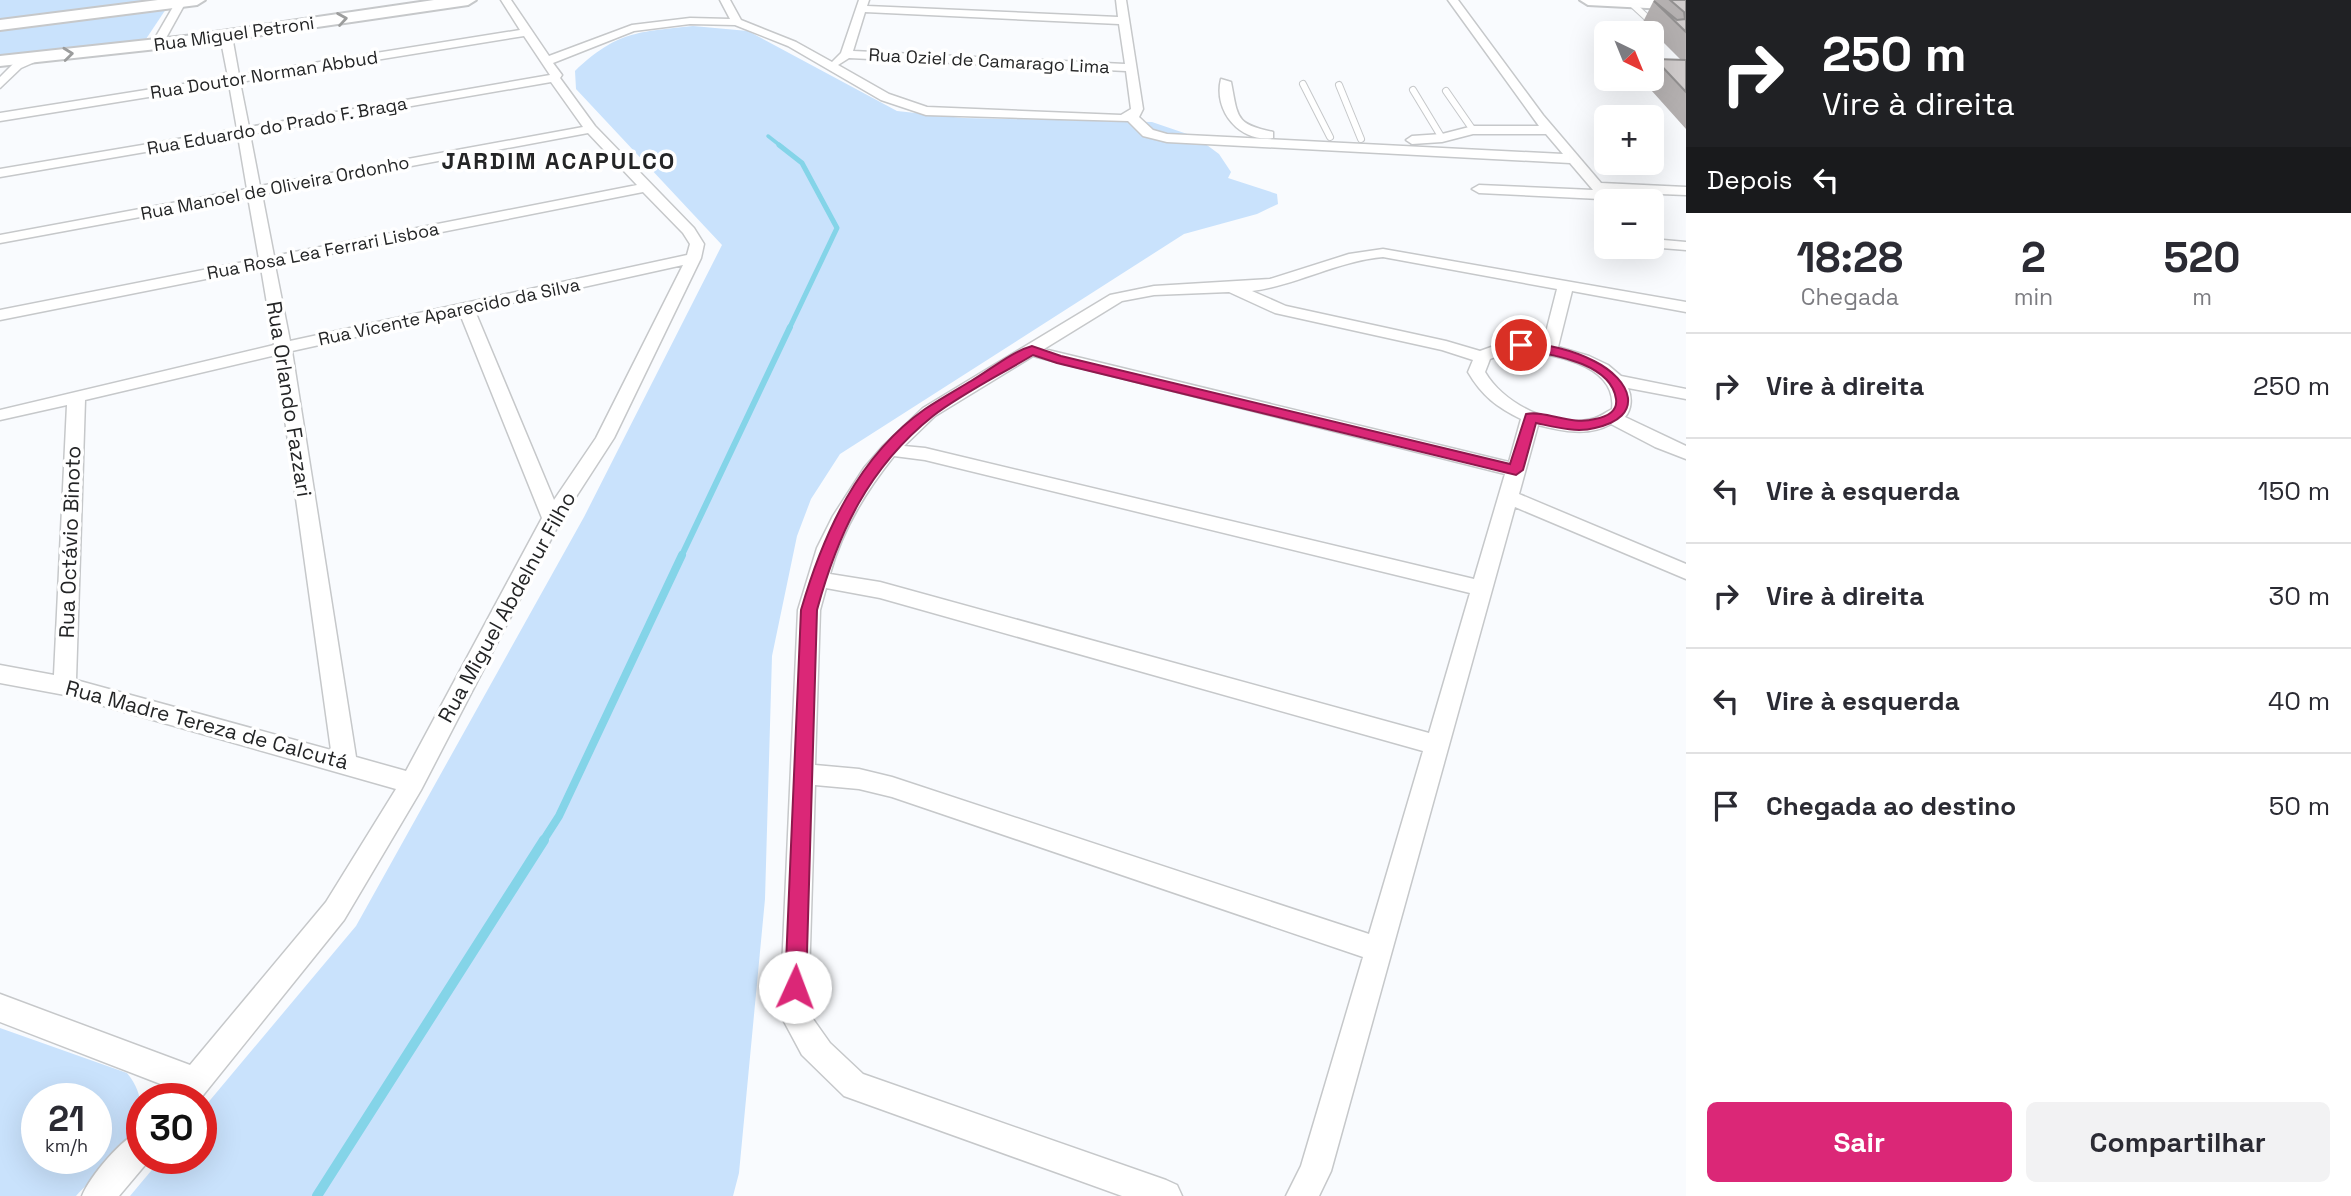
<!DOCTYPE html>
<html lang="pt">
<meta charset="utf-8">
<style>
body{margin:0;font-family:"Space Grotesk",sans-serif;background:#f2f2f3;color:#2b2b33;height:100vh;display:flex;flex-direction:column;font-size:26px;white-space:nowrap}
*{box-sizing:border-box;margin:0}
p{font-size:23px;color:#7c7c81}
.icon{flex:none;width:38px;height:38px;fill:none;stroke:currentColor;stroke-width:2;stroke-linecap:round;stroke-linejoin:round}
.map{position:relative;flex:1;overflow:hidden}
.sheet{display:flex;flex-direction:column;background:#fff;width:665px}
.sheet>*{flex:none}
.hud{background:#202124;color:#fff;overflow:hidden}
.needle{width:46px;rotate:137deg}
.fabs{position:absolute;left:1594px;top:21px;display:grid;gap:14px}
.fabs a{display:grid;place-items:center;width:70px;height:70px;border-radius:10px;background:#fff;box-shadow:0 7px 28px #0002;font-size:35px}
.speed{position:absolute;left:21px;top:1083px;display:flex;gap:14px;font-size:35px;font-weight:700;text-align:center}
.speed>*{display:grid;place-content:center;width:91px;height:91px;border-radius:50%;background:#fff;box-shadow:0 7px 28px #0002;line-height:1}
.speed small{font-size:18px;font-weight:400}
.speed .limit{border:10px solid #d22;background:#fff;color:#111}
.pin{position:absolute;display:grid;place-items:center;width:60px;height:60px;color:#fff;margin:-30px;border:4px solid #fff;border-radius:50%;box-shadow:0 2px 7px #0007}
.me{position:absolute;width:77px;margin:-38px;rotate:2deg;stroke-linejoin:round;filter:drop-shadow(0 0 5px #0008)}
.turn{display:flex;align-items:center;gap:24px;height:147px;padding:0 21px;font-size:32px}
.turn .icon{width:91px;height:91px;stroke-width:2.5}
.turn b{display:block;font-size:49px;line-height:60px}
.then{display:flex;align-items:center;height:66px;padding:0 21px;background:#0003;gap:14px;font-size:26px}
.eta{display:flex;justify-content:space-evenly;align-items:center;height:119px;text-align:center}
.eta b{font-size:42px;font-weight:700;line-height:49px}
.button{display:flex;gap:14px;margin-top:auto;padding:14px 21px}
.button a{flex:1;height:80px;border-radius:10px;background:#db2777;color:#fff;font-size:28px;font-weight:700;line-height:80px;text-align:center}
.button a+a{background:#f2f2f3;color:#2b2b33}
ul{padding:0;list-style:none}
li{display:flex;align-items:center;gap:21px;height:105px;padding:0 21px;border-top:2px solid #e1e1e2}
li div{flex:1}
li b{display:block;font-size:26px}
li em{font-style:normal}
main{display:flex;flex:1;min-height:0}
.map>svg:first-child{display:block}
.green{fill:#c9e2fc;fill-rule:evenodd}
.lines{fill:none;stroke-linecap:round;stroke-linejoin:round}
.stream-far4{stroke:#84d4e8;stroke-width:3.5}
.stream-far3{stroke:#84d4e8;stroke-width:5}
.stream-far2{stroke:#84d4e8;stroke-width:6}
.stream-far1{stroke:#84d4e8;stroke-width:8}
.stream{stroke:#84d4e8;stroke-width:10}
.lane-casing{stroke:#c6c8ca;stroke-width:8}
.street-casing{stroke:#c6c8ca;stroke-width:3}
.primary-casing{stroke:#c6c8ca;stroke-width:4}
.lane{stroke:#fff;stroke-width:6}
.street{fill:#fff;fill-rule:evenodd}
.primary{fill:#fff;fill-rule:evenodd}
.wall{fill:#b4b0b0}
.building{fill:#d1cdcd;stroke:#929090;stroke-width:2}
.oneway{stroke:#9c9d9d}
.route{fill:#db2777;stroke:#8e194d;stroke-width:2}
.labels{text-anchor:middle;stroke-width:7;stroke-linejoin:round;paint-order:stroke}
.far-street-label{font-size:18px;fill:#242526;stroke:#fff}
.street-label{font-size:21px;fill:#242526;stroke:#fff}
.far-district-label{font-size:23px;font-weight:bold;letter-spacing:2px;fill:#242526;stroke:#fff}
</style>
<main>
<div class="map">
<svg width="1686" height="1196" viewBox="0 0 1686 1196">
<rect width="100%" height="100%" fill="#f9fbfe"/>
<g class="green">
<polygon points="0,0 167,0 0,24"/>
<polygon points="155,8 166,9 146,39 0,55 0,28"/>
<path d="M 693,26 L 748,31 L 897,111 L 963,118 L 1152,122 L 1196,137 L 1219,154 L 1231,172 L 1228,178 L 1277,194 L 1278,204 L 1257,214 L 1184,234 L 840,454 L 811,499 L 797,536 L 772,656 L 765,899 L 739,1173 L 733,1196 L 130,1196 L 161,1159 L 201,1158 L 201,1111 L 356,926 L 584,517 L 722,245 L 576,89 L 575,71 C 617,31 638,32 693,26 Z"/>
<path d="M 0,1028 L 127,1073 C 167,1122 108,1162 76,1196 L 0,1196 ZM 37,1099 L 96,1099 L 96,1158 L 37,1158 Z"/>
</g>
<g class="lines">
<polyline class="stream-far4" points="768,136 782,147"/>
<polyline class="stream-far3" points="779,145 802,163 837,228 789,329"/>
<polyline class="stream-far2" points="681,557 790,327"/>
<polyline class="stream-far1" points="543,841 559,816 682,555"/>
<polyline class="stream" points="317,1196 544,840"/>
<defs>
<g id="lane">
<polyline points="1630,2 1656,26"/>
<polyline points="1303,84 1330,137"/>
<polyline points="1339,85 1361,139"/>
<polyline points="1413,90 1442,138"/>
<polyline points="1446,91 1473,130"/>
</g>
<g id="street">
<polygon points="177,0 187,0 161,47 153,47 151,45"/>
<path d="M 501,0 L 511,0 L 549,56 L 632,25 L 690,18 L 730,19 L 720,0 L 730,0 L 741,20 L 796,42 L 832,62 L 841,53 L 859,0 L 869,0 L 867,6 L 1118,17 L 1116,0 L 1126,0 L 1143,109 L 1139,117 L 1153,130 L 1167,134 L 1563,154 L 1546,134 L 1473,134 L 1442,142 L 1412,144 L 1406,140 L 1412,136 L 1442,134 L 1473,126 L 1539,126 L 1448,0 L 1458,0 L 1543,115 L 1601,183 L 1686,187 L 1686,195 L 1608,192 L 1616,201 L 1606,201 L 1606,205 L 1600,199 L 1479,193 L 1472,189 L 1479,185 L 1593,190 L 1570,163 L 1167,142 L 1143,136 L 1128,121 L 926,115 L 881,100 L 788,46 L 735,25 L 690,24 L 634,31 L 553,63 L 562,75 L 560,78 L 595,126 L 694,228 L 704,244 L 701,258 L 614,438 L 561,520 L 421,790 L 344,920 L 200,1099 L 166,1099 L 171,1088 L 0,1022 L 0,994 L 190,1065 L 326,902 L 396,789 L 65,695 L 0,683 L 0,665 L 54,675 L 67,405 L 0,420 L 0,410 L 274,345 L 261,268 L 0,320 L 0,310 L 259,259 L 248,197 L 0,243 L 0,235 L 247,189 L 238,136 L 0,177 L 0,169 L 237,129 L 229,84 L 0,121 L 0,113 L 228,77 L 220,36 L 226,33 L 232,36 L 239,75 L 520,30 ZM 865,12 L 1119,24 L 1125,64 L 853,51 ZM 524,36 L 550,75 L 249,127 L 240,82 ZM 849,58 L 1126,71 L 1131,109 L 1121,115 L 927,107 L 889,94 L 838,65 ZM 551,82 L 583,127 L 260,186 L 250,134 ZM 588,133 L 637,185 L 274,256 L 262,194 ZM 643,192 L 683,233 L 690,244 L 687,255 L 290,341 L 275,265 ZM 683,265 L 596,438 L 554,500 L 475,311 ZM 460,314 L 542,518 L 406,771 L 356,757 L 292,351 ZM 276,355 L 331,750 L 76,680 L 85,400 Z"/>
<polygon points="36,55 46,57 21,68 0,88 0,77 13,64"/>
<path d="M 1221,79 L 1231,82 C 1238,118 1235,124 1273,132 L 1273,138 C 1240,143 1213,111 1221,79 Z"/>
<polygon points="1652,239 1686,242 1686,250 1649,247 1652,247"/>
<path d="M 1383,249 L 1686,302 L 1686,312 L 1572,291 L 1558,347 L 1589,356 L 1608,365 L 1621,376 L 1686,389 L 1686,399 L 1628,388 C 1632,397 1632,409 1625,417 L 1686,446 L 1686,459 L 1655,447 L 1611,424 C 1588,437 1562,431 1538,425 L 1519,494 L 1686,564 L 1686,579 L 1515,507 L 1331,1171 L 1319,1196 L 1286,1196 L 1301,1166 L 1363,957 L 892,797 L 859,789 L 815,785 L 808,1012 L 830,1043 L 863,1074 L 1166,1180 L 1177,1185 L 1182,1196 L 1122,1196 L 844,1096 L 802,1055 L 780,1014 L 798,610 L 817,548 L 833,516 L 864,468 L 883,446 L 923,408 L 1110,295 L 1154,286 L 1270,279 L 1349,254 ZM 1383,257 L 1557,289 L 1543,344 L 1508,341 L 1480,351 L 1446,341 L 1286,306 L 1252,291 C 1297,285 1338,261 1383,257 ZM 1229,292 L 1275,313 L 1442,350 L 1473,360 L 1468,372 C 1482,396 1497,407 1521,419 L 1509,462 L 1044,349 L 1122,301 L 1154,295 ZM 1510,351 C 1546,352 1618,362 1612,409 C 1605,413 1598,418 1592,419 C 1553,429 1504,404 1485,372 L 1490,359 ZM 1033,356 L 1505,474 L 1474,579 L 925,448 L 904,446 L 935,416 ZM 894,456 L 925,460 L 1470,593 L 1429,733 L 880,582 L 830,574 C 842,530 865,492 894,456 ZM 826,588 L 880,598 L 1423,751 L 1369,934 L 892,777 L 859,769 L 815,765 L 820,610 Z"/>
<path d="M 142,1130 L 142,1158 L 151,1158 L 119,1196 L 82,1196 C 90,1176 122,1138 142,1130 Z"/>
</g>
<g id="primary">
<polygon points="158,0 205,0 197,5 0,30 0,20"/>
<polygon points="434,0 476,0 468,5 194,45 0,66 0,56 194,35"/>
<polygon points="1580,0 1686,0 1686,10 1588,5"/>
</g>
</defs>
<use href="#lane" class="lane-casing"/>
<use href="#street" class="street-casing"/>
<use href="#primary" class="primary-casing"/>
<use href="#lane" class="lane"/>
<use href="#street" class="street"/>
<use href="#primary" class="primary"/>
</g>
<polygon class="wall" points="1654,0 1686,0 1686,129 1643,81 1644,79 1652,79 1652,64 1655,59 1681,60 1643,22"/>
<g class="building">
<polygon points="1670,0 1686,0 1686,32 1654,1 1677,20 1685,19 1684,12"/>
<polygon points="1655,59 1686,60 1686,92"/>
</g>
<defs><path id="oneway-chevron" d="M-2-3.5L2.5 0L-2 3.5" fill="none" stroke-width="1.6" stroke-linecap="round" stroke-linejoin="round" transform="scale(1.75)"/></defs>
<g class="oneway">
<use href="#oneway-chevron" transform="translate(342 19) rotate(-9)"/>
<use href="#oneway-chevron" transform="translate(68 54) rotate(-6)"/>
</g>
<path class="route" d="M 1521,341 C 1547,345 1571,349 1594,361 C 1632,380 1646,417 1595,428 C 1576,433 1555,427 1536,423 L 1523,470 L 1516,475 L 1057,363 L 1033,355 C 1000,375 963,393 933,416 C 868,468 838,533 817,610 L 806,987 L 803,994 L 795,997 L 788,994 L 785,987 L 801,610 C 823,534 858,456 925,409 C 940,399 956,390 971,381 C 990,370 1011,352 1032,346 L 1061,356 L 1510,464 L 1526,414 C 1547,410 1571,426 1595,419 C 1605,417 1618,412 1616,399 C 1611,361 1546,354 1517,348 L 1515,345 Z"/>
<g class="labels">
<g class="far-street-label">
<text transform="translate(234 34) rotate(-8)" y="6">Rua Miguel Petroni</text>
<text transform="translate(989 61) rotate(3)" y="6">Rua Oziel de Camarago Lima</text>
<text transform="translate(264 75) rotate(-9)" y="6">Rua Doutor Norman Abbud</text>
<text transform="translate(277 126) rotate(-10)" y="6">Rua Eduardo do Prado F. Braga</text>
<text transform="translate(275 188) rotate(-11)" y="6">Rua Manoel de Oliveira Ordonho</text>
<text transform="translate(323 251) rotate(-11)" y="6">Rua Rosa Lea Ferrari Lisboa</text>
<text transform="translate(449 312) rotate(-12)" y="6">Rua Vicente Aparecido da Silva</text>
</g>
<g class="street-label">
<text transform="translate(289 399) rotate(81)" y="7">Rua Orlando Fazzari</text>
<text transform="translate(70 542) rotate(-88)" y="7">Rua Octávio Binoto</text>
<text transform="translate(507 607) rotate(-61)" y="7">Rua Miguel Abdelnur Filho</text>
<text transform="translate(207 725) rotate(15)" y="7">Rua Madre Tereza de Calcutá</text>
</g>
<g class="far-district-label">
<text x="559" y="169">JARDIM ACAPULCO</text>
</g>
</g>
</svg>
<div class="fabs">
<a><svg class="needle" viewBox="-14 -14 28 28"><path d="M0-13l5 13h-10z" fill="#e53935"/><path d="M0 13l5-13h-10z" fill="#7c7c81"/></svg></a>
<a>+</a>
<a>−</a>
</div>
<div class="speed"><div>21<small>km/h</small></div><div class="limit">30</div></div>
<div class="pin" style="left:1521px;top:345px;background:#d93025"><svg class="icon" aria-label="arrive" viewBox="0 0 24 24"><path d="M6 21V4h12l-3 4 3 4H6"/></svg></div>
<svg class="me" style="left:795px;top:987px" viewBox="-20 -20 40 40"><circle r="19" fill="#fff"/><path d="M0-13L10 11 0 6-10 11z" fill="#db2777"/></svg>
</div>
<section class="sheet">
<div class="hud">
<div class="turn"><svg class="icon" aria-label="right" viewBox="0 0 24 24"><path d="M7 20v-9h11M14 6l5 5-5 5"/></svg><div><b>250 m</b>Vire à direita</div></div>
<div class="then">Depois<svg class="icon" aria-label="left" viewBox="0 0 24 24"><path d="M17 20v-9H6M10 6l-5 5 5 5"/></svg></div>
</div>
<div class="eta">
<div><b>18:28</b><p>Chegada</p></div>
<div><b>2</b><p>min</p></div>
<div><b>520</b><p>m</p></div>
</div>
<ul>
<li><svg class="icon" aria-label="right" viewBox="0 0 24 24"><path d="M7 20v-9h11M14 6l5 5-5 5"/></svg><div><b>Vire à direita</b></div><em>250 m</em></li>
<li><svg class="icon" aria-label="left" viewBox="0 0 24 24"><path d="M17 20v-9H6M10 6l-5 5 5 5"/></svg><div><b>Vire à esquerda</b></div><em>150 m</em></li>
<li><svg class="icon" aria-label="right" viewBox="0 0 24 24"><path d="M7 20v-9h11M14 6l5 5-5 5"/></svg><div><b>Vire à direita</b></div><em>30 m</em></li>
<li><svg class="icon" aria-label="left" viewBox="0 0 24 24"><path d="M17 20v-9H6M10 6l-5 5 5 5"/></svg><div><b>Vire à esquerda</b></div><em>40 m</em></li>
<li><svg class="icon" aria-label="arrive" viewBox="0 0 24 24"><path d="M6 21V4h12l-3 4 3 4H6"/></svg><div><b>Chegada ao destino</b></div><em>50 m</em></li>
</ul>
<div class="button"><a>Sair</a><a>Compartilhar</a></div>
</section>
</main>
